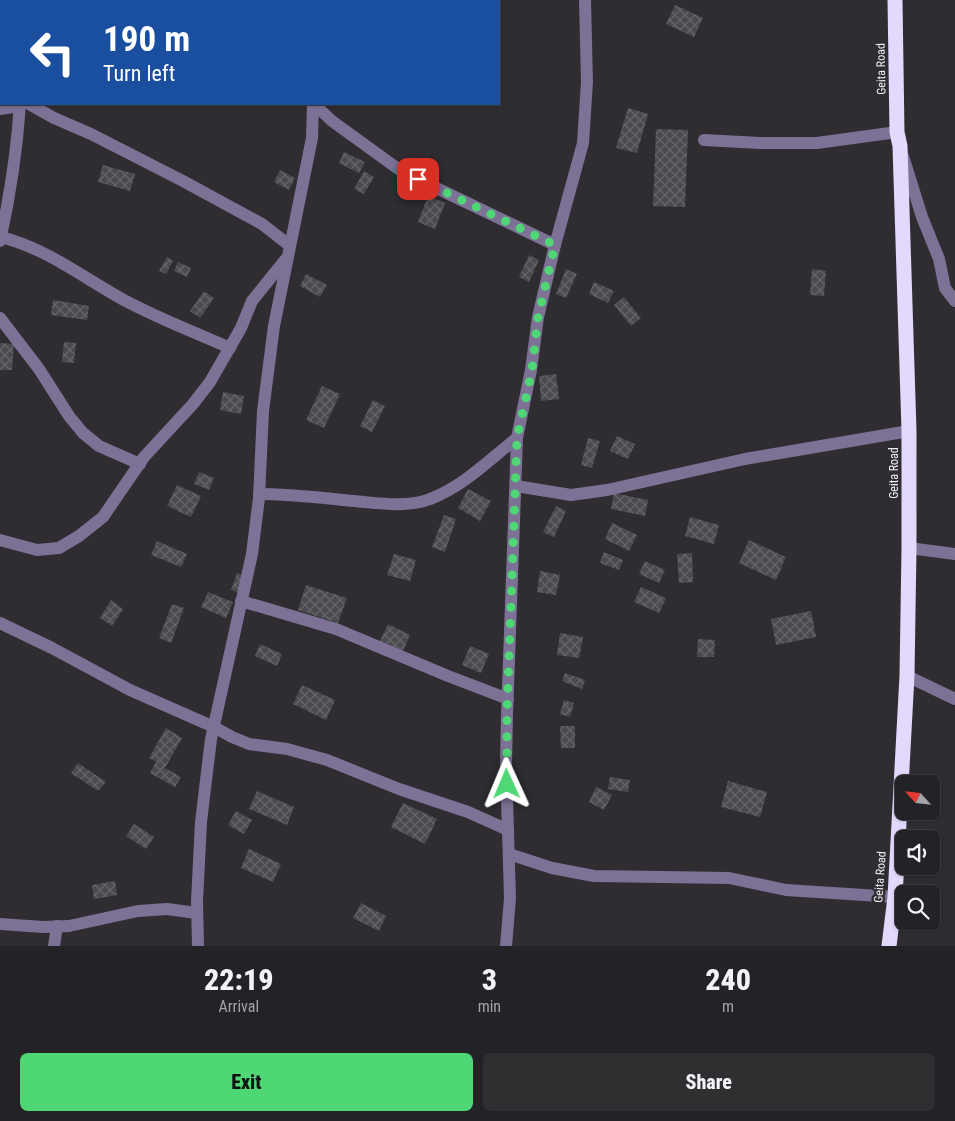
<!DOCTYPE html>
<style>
body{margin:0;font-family:"Roboto Condensed",sans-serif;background:#2f2f32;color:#f1f3f6;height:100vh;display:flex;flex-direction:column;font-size:19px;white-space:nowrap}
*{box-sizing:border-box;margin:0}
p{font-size:16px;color:#a3a4a7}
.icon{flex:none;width:28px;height:28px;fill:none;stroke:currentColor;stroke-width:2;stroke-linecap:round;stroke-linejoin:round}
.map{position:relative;height:946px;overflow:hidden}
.drawer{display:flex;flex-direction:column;background:#232226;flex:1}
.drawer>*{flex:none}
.top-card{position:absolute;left:0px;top:0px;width:500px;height:105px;box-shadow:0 1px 4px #0004,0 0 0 1px #403f43;background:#1a4fa0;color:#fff;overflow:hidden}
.needle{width:32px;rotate:297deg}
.controls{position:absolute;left:895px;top:775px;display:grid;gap:10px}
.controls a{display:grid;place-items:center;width:45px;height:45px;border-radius:8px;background:#232226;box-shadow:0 1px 4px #0004,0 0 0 1px #403f43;font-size:25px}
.pin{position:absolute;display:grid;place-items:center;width:42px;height:42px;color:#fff;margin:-21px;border-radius:10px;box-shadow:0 2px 8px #0006}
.me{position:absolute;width:55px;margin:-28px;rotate:359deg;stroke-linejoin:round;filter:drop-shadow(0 0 4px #0008)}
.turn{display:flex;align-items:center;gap:18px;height:105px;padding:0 20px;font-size:22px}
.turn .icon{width:65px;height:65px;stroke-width:2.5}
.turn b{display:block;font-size:35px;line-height:42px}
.eta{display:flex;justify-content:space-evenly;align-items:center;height:85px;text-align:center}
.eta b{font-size:30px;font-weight:800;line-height:35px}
.cta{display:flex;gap:10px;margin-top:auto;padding:10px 20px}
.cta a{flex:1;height:58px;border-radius:8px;background:#4fd675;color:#111;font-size:20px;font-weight:800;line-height:58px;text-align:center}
.cta a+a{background:#2f2f32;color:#f1f3f6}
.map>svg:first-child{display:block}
.building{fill:url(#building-cross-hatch)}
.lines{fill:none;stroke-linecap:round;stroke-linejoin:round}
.minor{stroke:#7d7195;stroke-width:12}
.highway{stroke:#e3d9fc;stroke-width:15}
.route{stroke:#4fd675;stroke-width:9;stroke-dasharray:0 16.2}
.labels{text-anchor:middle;stroke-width:5;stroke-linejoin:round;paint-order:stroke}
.street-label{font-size:12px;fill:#efeef1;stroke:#2f2d32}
</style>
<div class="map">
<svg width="955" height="946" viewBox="0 0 955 946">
<defs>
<pattern id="building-cross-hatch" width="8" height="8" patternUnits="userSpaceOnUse" patternTransform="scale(1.25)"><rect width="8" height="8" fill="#4b4a4e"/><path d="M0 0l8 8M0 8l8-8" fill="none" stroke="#656468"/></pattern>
</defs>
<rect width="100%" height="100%" fill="#2f2d32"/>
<g class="building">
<polygon points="675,5 703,18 694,37 666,24"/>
<polygon points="628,108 648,114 637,153 616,148"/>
<polygon points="656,129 688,130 685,207 653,206"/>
<polygon points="344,152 365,162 359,173 339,163"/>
<polygon points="103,165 135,174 130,191 98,182"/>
<polygon points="280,170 295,178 289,190 274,182"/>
<polygon points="364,171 374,177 364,194 354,189"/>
<polygon points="428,196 445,203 435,229 418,222"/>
<polygon points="529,255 539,260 529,282 519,277"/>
<polygon points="167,257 173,261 166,274 159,271"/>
<polygon points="178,262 191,268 187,277 174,271"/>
<polygon points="566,269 577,274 566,298 556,294"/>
<polygon points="812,269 826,271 824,296 810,295"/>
<polygon points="306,274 327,285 320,297 300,286"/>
<polygon points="594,282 614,291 608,303 589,294"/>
<polygon points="204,291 214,298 200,318 190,311"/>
<polygon points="624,297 641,318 631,326 614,305"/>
<polygon points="53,300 89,306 87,320 51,315"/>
<polygon points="64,342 76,343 74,363 62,362"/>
<polygon points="0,343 14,344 12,370 0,370"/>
<polygon points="556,374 559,399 541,401 539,376"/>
<polygon points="322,386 340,394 324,428 306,420"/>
<polygon points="223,392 244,396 241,414 220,410"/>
<polygon points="373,400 385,406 372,432 360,426"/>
<polygon points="617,436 635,444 628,459 610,451"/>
<polygon points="588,438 600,441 592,468 581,465"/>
<polygon points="199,472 214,478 209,490 194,484"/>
<polygon points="177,485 201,496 191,517 167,506"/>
<polygon points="468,489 491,501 480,521 458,508"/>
<polygon points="614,493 648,500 645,516 611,509"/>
<polygon points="556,506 566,511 554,537 543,532"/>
<polygon points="444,515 456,519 445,552 432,547"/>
<polygon points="690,517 719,525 714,544 685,536"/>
<polygon points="612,523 637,535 629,551 605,539"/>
<polygon points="749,540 786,557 776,580 739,563"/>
<polygon points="157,541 187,554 181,567 151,555"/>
<polygon points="604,552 623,560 619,570 600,563"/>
<polygon points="692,553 693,582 679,583 677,554"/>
<polygon points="394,554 416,560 410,581 387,575"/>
<polygon points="645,561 665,570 659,583 639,574"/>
<polygon points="540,571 560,575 556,595 537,592"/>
<polygon points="237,573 247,577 240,593 231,590"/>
<polygon points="306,585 347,598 338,623 298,610"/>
<polygon points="641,587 666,598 659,613 634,602"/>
<polygon points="208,592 233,602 226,618 201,607"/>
<polygon points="111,600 123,609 112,626 100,618"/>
<polygon points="172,604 184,608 171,643 159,638"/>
<polygon points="811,611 816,637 776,645 771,619"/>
<polygon points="388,624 410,635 403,651 380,641"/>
<polygon points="560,633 583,637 579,658 557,655"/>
<polygon points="698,639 715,640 714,657 697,657"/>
<polygon points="260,644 282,654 277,666 255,656"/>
<polygon points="470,646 489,654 481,673 462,665"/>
<polygon points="565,673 585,680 582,689 562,681"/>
<polygon points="302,685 335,700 326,720 293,704"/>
<polygon points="564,700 574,703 570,717 560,714"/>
<polygon points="560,726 575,726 575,748 561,748"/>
<polygon points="166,728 182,738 165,768 181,777 175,787 150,773 156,762 149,758"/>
<polygon points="78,763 106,782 98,791 71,773"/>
<polygon points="610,777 630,780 628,792 608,789"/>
<polygon points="728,781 767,792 760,817 721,807"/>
<polygon points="596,787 612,795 604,810 589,802"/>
<polygon points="257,791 294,807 287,825 249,809"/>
<polygon points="403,803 437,819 425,844 391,827"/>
<polygon points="236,811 252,820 244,834 228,825"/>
<polygon points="134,824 154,837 146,849 126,836"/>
<polygon points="249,849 281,864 273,882 241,868"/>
<polygon points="115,881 117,895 94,899 92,885"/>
<polygon points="361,903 386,916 379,931 353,918"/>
</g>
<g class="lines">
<g class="minor">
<polyline points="20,0 20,1"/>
<polyline points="303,0 303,1"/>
<polyline points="95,1 100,0"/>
<polyline points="29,104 54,118 91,134 183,181 262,224 289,245"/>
<polyline points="314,104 332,121 401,171 555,245"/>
<polyline points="0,109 20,106"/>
<polyline points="704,140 760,143 817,143 897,132"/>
<polyline points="903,156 922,217 939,259 945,288 955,301"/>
<path d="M 1,237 C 46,248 82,277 122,299 C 157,318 194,332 230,348"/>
<path d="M 0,241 C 10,196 17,150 20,104"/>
<polyline points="0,318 39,369 69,416 83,433 99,446 140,464"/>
<polyline points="516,486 571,495 607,490 745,459 909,431"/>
<path d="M 259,494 C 291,494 322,498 354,501 C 378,503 407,508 430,499 C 463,487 490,459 517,438"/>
<polyline points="0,540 37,550 59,548 79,536 103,517 144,457 193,404 210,382 241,328 252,301 285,260"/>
<polyline points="909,548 955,554"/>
<polyline points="241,601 336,629 448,676 508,699"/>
<polyline points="0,623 52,648 130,690 214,727 232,737 249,744 287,749 327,760 399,789 468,812 508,830"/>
<polyline points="907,676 955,699"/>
<polyline points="509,854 552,868 594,876 729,878 786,890 895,897"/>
<polyline points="0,924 43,927 69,926 138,911 167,909 197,913"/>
<polyline points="54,946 57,926"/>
<polyline points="198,946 197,901 201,822 211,739 252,554 259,498 263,411 274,326 312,138 313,104"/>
<polyline points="506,946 510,898 506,765 507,715 517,438 531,370 538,317 555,245 583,143 587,82 585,0"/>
</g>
<polyline class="highway" points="889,946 895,897 907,676 909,548 909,431 900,146 897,132 895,0"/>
</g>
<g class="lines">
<polyline class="route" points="418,179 555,245 538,317 532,370 517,438 507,715 507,784"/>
</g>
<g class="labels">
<g class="street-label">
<text transform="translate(881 69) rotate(-91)" y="4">Geita Road</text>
<text transform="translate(894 473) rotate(-90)" y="4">Geita Road</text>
<text transform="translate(880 877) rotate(-86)" y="4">Geita Road</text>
</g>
</g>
</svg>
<div class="controls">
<a><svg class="needle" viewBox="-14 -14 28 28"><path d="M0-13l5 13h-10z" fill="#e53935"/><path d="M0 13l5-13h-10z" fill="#a3a4a7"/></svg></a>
<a><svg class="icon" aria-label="sound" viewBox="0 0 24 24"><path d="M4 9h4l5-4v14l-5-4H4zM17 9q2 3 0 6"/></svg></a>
<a><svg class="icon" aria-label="search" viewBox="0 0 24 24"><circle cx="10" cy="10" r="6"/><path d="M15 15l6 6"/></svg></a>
</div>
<div class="pin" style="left:418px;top:179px;background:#d93025"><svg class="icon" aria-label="arrive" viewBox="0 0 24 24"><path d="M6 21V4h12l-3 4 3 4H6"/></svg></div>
<svg class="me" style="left:507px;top:784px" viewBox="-20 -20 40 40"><path d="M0-17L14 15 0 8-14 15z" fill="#4fd675" stroke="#fff" stroke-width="4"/></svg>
<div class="top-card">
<div class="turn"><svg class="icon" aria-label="left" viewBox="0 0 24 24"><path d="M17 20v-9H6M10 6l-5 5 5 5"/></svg><div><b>190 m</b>Turn left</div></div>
</div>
</div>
<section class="drawer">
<div class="eta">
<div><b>22:19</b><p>Arrival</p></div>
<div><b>3</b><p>min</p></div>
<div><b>240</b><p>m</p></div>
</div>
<div class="cta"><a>Exit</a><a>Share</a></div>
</section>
